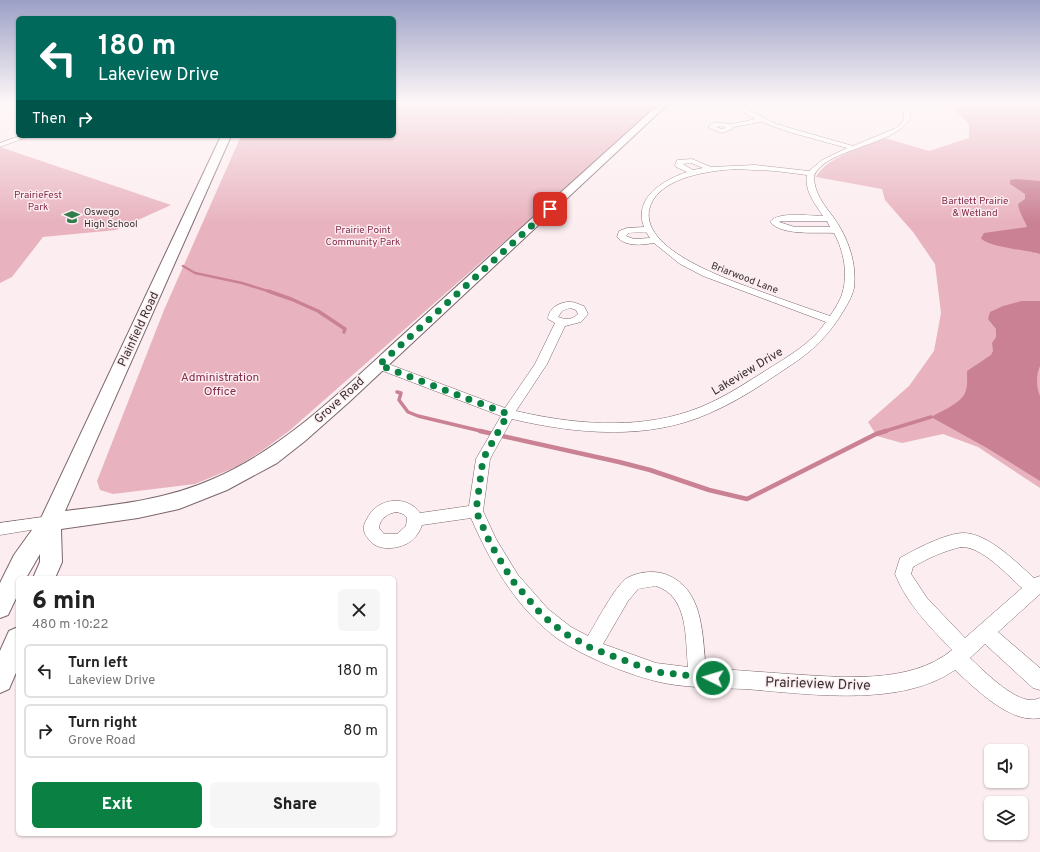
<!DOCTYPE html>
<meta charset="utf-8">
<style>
body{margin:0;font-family:Overpass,sans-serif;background:#f6f6f6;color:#222;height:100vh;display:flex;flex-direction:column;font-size:15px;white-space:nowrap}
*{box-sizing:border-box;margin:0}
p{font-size:13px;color:#767676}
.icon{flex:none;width:22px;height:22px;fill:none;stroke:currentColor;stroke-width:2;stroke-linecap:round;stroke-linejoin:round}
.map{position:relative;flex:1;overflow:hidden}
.panel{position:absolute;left:16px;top:576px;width:380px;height:260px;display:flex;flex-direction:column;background:#fff;border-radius:6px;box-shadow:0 1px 3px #0004}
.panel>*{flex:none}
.top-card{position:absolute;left:16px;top:16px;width:380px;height:122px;border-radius:6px;box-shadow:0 1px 3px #0004;background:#00695c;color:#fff;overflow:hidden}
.controls{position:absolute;left:984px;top:744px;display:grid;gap:8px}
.controls a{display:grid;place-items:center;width:44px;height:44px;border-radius:6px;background:#fff;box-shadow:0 1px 3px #0004;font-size:20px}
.pin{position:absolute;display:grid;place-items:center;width:34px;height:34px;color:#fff;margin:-17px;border-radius:8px;box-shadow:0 2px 6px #0006}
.me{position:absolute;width:44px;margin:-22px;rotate:275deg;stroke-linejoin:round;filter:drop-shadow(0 0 3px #0008)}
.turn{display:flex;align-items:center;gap:14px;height:84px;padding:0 16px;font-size:18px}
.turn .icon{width:52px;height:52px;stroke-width:2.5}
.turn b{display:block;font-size:28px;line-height:34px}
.then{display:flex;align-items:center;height:38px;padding:0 16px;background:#0003;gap:8px;font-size:15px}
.round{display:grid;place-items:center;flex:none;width:42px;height:42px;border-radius:6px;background:#f6f6f6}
.summary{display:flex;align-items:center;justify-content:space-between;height:68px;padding:0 16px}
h1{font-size:24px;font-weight:800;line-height:30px}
.primary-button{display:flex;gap:8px;margin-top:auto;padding:8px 16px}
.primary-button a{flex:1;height:46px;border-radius:6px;background:#0b8043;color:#fff;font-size:16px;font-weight:800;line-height:46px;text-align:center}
.primary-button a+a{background:#f6f6f6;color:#222}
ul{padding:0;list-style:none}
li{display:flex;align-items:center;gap:12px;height:54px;margin:0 8px 6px;padding:0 8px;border:2px solid #e0e0e0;border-radius:6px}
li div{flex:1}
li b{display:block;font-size:15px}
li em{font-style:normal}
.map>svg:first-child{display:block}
.green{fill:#e8b3bf}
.water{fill:#ca8194}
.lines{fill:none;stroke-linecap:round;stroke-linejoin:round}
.stream-far2{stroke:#ca8194;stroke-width:2.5}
.stream-far1{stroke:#ca8194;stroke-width:3.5}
.stream{stroke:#ca8194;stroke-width:4.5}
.street-casing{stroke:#7c676b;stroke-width:1}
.secondary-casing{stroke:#7c676b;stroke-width:2}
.street{fill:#fff;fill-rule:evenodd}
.secondary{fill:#fff;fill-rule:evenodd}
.route{stroke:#0b8043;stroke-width:7;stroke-dasharray:0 12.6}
.labels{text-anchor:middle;stroke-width:3;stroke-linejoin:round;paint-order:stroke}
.far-park-label{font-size:10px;fill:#852d4b;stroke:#fcedf0}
.far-poi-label{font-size:10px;fill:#382f31;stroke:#fcedf0;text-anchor:start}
.far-street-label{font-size:10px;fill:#382f31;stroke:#fcedf0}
.street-label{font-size:12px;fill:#382f31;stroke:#fcedf0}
.park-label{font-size:12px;fill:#852d4b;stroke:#fcedf0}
.near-street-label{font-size:14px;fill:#382f31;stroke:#fcedf0}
</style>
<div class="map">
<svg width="1040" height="852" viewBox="0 0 1040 852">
<rect width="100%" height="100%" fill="#fcedf0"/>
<g class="green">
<polygon points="394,103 662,103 289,431 263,450 236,467 195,484 113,494 100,490 97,481 164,310 241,136 394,136"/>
<path d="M 964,103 L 1040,103 L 1040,488 L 978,447 L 943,434 L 902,443 L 877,436 L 868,422 L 909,386 L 934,351 L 941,313 L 935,264 L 913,232 L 885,200 L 882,189 L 816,177 C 826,157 865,147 885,138 L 929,151 L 969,138 L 969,124 L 954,109 Z"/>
<polygon points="0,147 171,205 116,230 43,237 12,277 0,283"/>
</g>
<g class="water">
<path d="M 1016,179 L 1040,181 L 1040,254 C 1027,250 987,247 981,238 L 984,233 L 1027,227 C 1024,218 1019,213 1018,204 L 1025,199 L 1025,194 L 1010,184 L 1010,180 Z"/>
<path d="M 1022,301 L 1040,301 L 1040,366 C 1036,374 1036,387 1040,396 L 1040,481 L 987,448 L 931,417 C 940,412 961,403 965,393 C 968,386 967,378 967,371 L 991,355 L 993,351 L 992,343 L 996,337 L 996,329 L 988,319 L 990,312 L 1003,306 Z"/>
</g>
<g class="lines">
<polyline class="stream-far2" points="183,266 195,273 242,283 271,292"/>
<g class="stream-far1">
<polyline points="268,291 291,299 318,311 345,329 344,332"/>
<polyline points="397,392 401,393 399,400 408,412 418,416 485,432"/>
<polyline points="882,432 931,417"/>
</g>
<polyline class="stream" points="480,431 619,462 650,470 709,490 747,499 876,434 886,431"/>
<defs>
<g id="street">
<path d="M 735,103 L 741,103 L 749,110 L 776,124 L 853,146 L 896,128 C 901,124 905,120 904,113 L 896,103 L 902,103 L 910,113 L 910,119 C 894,146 824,149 814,176 C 814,193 824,205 834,218 C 848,238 857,263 854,288 C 852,297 848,303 844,310 C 830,334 812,352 788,367 C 763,384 738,401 710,413 C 648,441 576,434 512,419 L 490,459 L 483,511 L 496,539 L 518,575 L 548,609 L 571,627 L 588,636 C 596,623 615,586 627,578 C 638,572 653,570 665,574 C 704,588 702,634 706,668 C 734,670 761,672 789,674 C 840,677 910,685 952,650 C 930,627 907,604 895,574 L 900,558 C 916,549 946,533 964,533 C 989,534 1016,562 1034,578 L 1040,576 L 1040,594 L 998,632 L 1040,668 L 1040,690 L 1033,688 L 985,644 L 970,658 C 983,670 1012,700 1031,700 C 1034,700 1037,699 1040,698 L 1040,718 C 1010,724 976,689 955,670 C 900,708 809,694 745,689 C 718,688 681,688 655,681 C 624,673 585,657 558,639 C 517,609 491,564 471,518 L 422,525 C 418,537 410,544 398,547 C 389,549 377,549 370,541 C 368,538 364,534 364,530 C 363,527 365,522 367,519 C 376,498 407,494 420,513 L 469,506 L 476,459 L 501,416 L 375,368 L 373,365 L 375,362 L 383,362 L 505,408 L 535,364 L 555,323 L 548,319 C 548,308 561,301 571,302 C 575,302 580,305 584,306 L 588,314 L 581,322 L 565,326 L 547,364 L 516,411 C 572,424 635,430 690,411 C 717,402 741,386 765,371 C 787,357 811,344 826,322 L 703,276 L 680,264 L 654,243 C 642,245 626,247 617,237 L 619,231 L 627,228 L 644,227 C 633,198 663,180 687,172 L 676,167 L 675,165 L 677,160 L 692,159 L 711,167 L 755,165 L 809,171 L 822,160 L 847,148 L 789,132 L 761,122 L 733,127 L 733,129 L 722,133 L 709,128 L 709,125 C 716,120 723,124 730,124 C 738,123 747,121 755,119 L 744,112 ZM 722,126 L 726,128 L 722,129 L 716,127 ZM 691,163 L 703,168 L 693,170 L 683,164 ZM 735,169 L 775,171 L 807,175 C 804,190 815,204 823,216 C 809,216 778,211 770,222 C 782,236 816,232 834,233 C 844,251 849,276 841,297 C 838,304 834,310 830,316 C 807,308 784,300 762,292 C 733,281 626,247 653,200 C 668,176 710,171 735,169 ZM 781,221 L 827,221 L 830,227 L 795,227 L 779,222 ZM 646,232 L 650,238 L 634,239 L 626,236 L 629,233 ZM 570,308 L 576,310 L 578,314 C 572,320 566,320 558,317 L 562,311 ZM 397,512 L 403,514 L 407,518 L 406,526 L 397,534 L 384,534 L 379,528 C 380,519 387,513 397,512 ZM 961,547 C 982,546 1007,575 1022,588 L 965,638 L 927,598 L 911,574 L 913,567 C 928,558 944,551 961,547 ZM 656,586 C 689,596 685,639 688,667 L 656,663 L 603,644 L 628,601 L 638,589 Z"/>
<polygon points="794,103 815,103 806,107"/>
<polygon points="20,136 30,136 0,147 0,143"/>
<polygon points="50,516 55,518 58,522 55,526 0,535 0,523"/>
</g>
<g id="secondary">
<path d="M 660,103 L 669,103 L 349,402 L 305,441 L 277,463 L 227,490 L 179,509 L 138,518 L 61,529 L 62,562 L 55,578 L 33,578 L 40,562 L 40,554 L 26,578 L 18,578 L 18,594 L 8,615 L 0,618 L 0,583 L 14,555 L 42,516 L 221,136 L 231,136 L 65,511 C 115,505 166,500 213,479 C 291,445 352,380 415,324 C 497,250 578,177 660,103 Z"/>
<polygon points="18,627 18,668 9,689 0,693 0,651 9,631"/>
</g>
</defs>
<use href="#street" class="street-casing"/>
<use href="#secondary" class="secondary-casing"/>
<use href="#street" class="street"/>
<use href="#secondary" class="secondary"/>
</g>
<linearGradient id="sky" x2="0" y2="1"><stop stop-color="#9ca0c6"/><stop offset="0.46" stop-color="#fef7f8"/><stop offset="1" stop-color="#fef7f8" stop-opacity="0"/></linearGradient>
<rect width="1040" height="222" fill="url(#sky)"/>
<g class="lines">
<polyline class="route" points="550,209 379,365 508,414 483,459 476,511 490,543 512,580 542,615 564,633 591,648 656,672 713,678"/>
</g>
<defs>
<symbol id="school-bare" viewBox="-9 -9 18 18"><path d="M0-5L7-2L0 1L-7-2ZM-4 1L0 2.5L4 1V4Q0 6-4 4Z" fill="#317d4c" stroke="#fcedf0" stroke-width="2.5" paint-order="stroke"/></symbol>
</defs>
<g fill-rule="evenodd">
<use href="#school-bare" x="61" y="206" width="22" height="22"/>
</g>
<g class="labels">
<g class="far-park-label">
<text x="38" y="198">PrairieFest<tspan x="38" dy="12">Park</tspan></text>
<text x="975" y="204">Bartlett Prairie<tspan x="975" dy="12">&amp; Wetland</tspan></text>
<text x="363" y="233">Prairie Point<tspan x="363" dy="12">Community Park</tspan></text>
</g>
<g class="far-poi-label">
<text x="84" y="215">Oswego<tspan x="84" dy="12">High School</tspan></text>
</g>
<g class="far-street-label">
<text transform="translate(745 277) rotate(21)" y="4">Briarwood Lane</text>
</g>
<g class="street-label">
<text transform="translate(138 329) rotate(-65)" y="4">Plainfield Road</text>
<text transform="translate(747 371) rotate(-31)" y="4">Lakeview Drive</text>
<text transform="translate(339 400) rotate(-42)" y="4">Grove Road</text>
</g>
<g class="park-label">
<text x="220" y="381">Administration<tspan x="220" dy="14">Office</tspan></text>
</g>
<g class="near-street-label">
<text transform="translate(818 683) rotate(2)" y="5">Prairieview Drive</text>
</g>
</g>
</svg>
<div class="controls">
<a><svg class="icon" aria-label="sound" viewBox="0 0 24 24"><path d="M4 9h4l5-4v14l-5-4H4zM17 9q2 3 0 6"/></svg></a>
<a><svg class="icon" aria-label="layers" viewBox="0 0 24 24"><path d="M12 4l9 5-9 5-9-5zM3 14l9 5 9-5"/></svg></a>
</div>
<div class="pin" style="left:550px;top:209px;background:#d93025"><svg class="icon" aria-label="arrive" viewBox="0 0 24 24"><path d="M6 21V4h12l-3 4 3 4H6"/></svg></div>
<svg class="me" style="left:713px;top:678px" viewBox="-20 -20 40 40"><circle r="17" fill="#0b8043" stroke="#fff" stroke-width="3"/><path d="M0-11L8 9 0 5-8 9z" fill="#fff"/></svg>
<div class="top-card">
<div class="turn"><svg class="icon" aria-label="left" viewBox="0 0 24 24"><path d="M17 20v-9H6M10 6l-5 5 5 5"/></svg><div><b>180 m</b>Lakeview Drive</div></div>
<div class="then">Then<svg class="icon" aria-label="right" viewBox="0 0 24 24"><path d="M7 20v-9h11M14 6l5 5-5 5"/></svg></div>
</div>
<section class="panel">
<div class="summary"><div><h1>6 min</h1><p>480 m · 10:22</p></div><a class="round"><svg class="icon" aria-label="close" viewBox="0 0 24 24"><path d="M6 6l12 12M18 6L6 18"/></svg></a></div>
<ul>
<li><svg class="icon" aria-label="left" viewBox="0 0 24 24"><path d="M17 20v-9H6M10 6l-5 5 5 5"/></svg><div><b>Turn left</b><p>Lakeview Drive</p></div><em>180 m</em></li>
<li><svg class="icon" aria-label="right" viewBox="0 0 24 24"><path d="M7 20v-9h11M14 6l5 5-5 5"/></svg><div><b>Turn right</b><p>Grove Road</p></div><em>80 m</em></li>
</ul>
<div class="primary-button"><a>Exit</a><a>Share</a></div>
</section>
</div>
